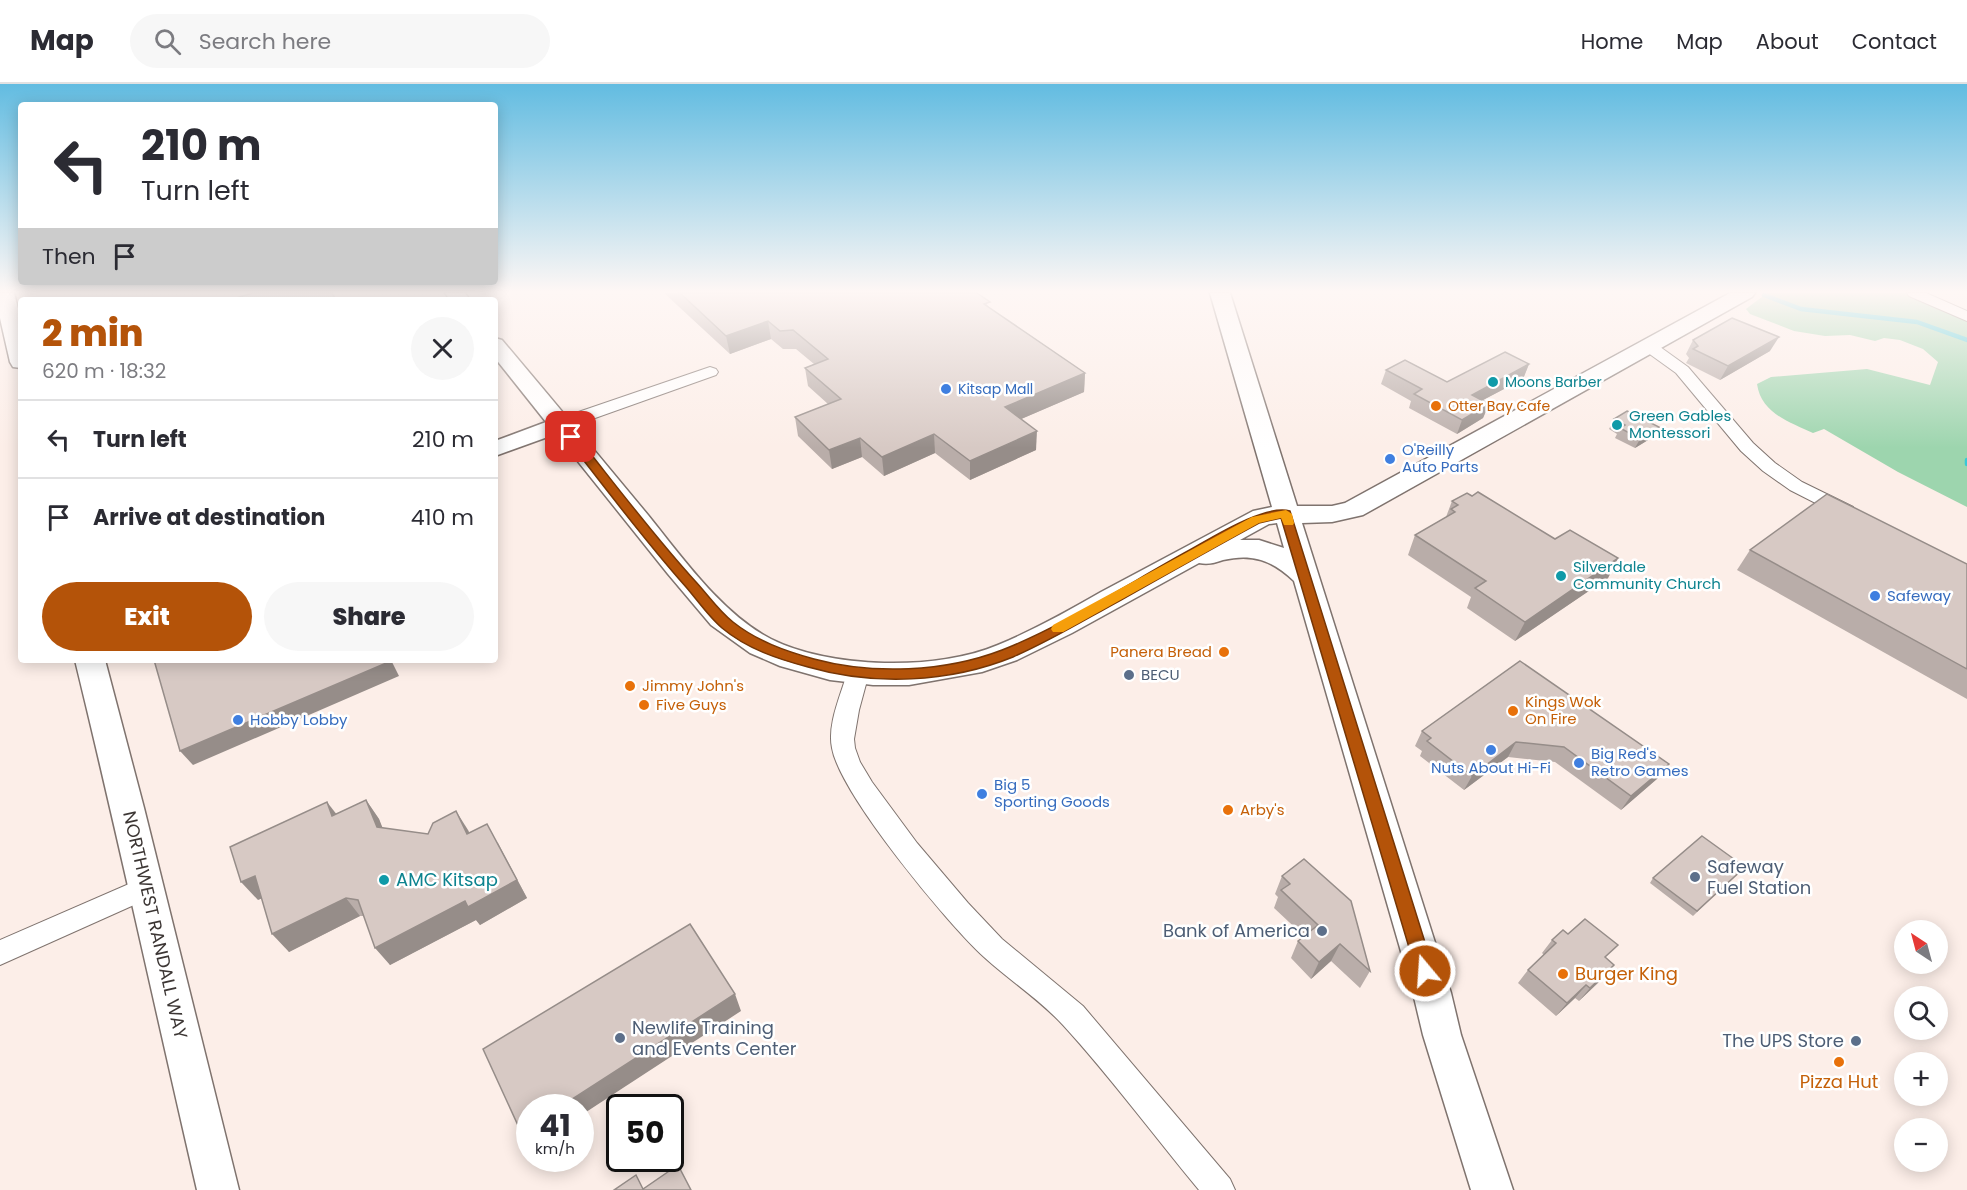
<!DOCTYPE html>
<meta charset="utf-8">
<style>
body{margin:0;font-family:Poppins,sans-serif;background:#f7f7f7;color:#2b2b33;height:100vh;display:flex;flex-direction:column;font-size:22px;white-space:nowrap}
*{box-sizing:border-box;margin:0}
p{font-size:20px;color:#7c7c81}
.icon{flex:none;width:33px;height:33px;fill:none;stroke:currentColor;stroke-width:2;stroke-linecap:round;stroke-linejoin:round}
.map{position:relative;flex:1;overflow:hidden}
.details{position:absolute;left:18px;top:213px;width:480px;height:366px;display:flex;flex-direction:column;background:#fff;border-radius:6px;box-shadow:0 3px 15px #0003}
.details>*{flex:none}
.guide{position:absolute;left:18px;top:18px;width:480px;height:183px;border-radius:6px;box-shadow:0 3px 15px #0003;background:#fff;color:#2b2b33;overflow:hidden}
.needle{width:39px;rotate:324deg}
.fabs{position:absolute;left:1894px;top:836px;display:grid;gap:12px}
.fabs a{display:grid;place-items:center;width:54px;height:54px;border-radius:50%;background:#fff;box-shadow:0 3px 15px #0003;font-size:30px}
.speed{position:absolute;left:516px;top:1010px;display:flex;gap:12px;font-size:30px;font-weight:700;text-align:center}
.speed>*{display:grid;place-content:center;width:78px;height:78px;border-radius:50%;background:#fff;box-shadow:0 3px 15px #0003;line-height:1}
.speed small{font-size:15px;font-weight:400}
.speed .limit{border:3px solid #111;border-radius:9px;background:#fff;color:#111}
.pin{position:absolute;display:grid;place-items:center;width:51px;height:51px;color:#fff;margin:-26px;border-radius:12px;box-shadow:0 3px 9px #0006}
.me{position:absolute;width:66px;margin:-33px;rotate:342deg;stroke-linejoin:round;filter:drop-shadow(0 0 4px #0008)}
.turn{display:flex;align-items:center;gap:21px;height:126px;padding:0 24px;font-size:27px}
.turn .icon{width:78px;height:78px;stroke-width:2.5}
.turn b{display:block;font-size:42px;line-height:51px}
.then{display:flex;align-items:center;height:57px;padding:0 24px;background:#0003;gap:12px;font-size:22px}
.round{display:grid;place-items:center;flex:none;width:63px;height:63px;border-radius:32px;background:#f7f7f7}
.head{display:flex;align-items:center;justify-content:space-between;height:102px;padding:0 24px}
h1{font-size:36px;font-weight:800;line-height:45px;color:#b45309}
.button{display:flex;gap:12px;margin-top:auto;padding:12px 24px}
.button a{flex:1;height:69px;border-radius:36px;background:#b45309;color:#fff;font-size:24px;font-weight:800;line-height:69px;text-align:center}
.button a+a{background:#f7f7f7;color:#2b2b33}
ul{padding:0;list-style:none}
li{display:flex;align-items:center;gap:18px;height:78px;padding:0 24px;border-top:2px solid #e1e1e2}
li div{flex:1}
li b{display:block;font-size:22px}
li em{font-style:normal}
header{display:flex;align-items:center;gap:36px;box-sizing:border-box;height:84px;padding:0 30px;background:#fff;border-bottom:2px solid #e1e1e2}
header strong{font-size:28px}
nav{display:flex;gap:33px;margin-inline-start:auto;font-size:21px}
.search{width:420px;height:54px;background:#f7f7f7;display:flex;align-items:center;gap:15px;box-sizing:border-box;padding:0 21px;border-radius:33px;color:#7c7c81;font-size:22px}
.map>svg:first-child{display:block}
.green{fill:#9dd5ae}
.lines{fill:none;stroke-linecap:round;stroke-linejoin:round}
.stream{stroke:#39c8d6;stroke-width:4.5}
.street-casing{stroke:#7f736e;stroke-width:2}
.secondary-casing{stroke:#7f736e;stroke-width:3}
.street{fill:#fff;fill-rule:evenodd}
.secondary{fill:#fff;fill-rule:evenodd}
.wall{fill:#b9ada9}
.shaded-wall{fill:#968d89}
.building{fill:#d7c9c4;stroke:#968d89;stroke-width:1.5}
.route{fill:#b45309;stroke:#753606;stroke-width:1.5}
.slow{fill:#f59e0b}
.culture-dot{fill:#0f9aa8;stroke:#fff;stroke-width:2}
.shop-dot{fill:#3f7fe0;stroke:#fff;stroke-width:2}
.food-dot{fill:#e8710a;stroke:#fff;stroke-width:2}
.service-dot{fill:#5c6f8a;stroke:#fff;stroke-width:2}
.labels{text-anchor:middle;stroke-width:5;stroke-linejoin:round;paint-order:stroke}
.far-culture-label{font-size:14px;fill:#0d838f;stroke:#fff;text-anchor:start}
.far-shop-label{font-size:14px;fill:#366cbe;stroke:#fff;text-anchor:start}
.far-food-label{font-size:14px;fill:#c56008;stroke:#fff;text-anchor:start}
.culture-label{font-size:15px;fill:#0d838f;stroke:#fff;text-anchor:start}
.shop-label{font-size:15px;fill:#366cbe;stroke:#fff;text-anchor:start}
.food-label{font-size:15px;fill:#c56008;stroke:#fff;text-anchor:start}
.service-label{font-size:15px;fill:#4e5e75;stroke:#fff;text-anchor:start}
.near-service-label{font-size:18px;fill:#4e5e75;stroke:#fff;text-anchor:start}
.near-culture-label{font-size:18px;fill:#0d838f;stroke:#fff;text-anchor:start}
.near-street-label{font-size:18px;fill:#3c3634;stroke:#fff}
.near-food-label{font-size:18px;fill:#c56008;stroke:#fff;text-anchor:start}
</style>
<header>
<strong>Map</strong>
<div class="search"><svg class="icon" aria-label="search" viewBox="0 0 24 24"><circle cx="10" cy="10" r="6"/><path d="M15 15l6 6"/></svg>Search here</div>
<nav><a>Home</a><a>Map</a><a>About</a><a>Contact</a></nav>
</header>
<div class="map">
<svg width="1967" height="1106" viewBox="0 0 1967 1106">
<rect width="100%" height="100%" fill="#fceee8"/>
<path class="green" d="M 1767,209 L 1914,209 L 1967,232 L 1967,423 L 1898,388 L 1824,345 L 1813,349 C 1789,338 1761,329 1757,300 L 1771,293 L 1867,285 L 1930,301 L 1938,278 L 1923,265 L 1900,256 L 1884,254 L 1875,257 L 1850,251 L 1825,252 L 1794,247 L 1750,230 L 1746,225 Z"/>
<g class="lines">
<g class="stream">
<polyline points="1764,211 1801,225 1917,238 1967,256"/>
<polyline points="1967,376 1967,380"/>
</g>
<defs>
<g id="street">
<polygon points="1907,209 1926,209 1967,227 1967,237 1909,212"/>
<polygon points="1650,258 1656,260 1688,283 1753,359 1775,379 1802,398 1853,423 1855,427 1853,431 1839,431 1790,406 1763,387 1741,367 1676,289 1644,266 1642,263"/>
<polygon points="710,283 716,285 718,288 716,291 567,344 555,344 552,340 555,336"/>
<path d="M 858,581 L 866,583 L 869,589 L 859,626 L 854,655 L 855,664 L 860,678 L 872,698 L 917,759 L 968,819 L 1002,855 L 1083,922 L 1230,1095 L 1235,1106 L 1199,1106 C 1154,1052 1110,992 1063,941 C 1039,915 1009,896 984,873 C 947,839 840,710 832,664 C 827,640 841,611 847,589 L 850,583 Z"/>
<polygon points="145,793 154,796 158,804 154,812 0,881 0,856"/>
</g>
<g id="secondary">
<polygon points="0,209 14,209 21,236 21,284 13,283 10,278 0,234"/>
<polygon points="445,209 465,209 470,216 450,216"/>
<path d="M 1210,209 L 1230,209 L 1297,422 L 1332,422 L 1345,419 L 1730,209 L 1755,209 L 1752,213 L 1363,431 L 1332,438 L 1302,439 L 1451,909 L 1461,951 L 1513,1106 L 1471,1106 L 1423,951 L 1413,909 L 1294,497 C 1272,476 1252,469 1223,476 C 1214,479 1208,481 1199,479 L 1072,549 L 1017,576 L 982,588 L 909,601 L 873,601 L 830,596 L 780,582 L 750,569 L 711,541 L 668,490 L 556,350 L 495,372 L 495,357 L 546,338 L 495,274 L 495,254 L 502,256 C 551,314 599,372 648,431 C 682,473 722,530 771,555 C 831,585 937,587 998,561 C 1034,546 1068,527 1101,508 C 1152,481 1202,454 1253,427 L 1272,423 ZM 1277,439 L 1284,464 L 1259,456 L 1240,456 L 1269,440 Z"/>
<path d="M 75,576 L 105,576 L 144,724 L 239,1106 L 197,1106 C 156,929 118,752 75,576 Z"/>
</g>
</defs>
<use href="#street" class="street-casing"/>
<use href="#secondary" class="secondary-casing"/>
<use href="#street" class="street"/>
<use href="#secondary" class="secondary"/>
</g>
<g class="wall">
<polygon points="664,209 977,209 990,224 1085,289 1084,308 1021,335 1036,366 970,396 935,369 884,392 862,373 832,385 798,352 795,333 828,320 808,302 805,284 814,280 796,265 783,265 771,255 730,270"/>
<polygon points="1693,256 1770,267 1720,296 1686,279 1689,274 1686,270"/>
<polygon points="1529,280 1523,295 1483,316 1489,320 1483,334 1457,350 1409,324 1411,317 1381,300 1386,286 1447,298"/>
<polygon points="1614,335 1653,353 1635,364 1615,354 1617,350 1609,345"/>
<polygon points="1452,417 1555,455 1618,474 1608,494 1515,557 1467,524 1471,513 1408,471 1415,451 1446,433"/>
<polygon points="1750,466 1967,480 1967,615 1737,486"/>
<polygon points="1520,577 1669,680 1658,694 1621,726 1555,678 1508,673 1464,706 1420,672 1422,667 1415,662 1422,647"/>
<polygon points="366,716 379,735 382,744 428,750 468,746 469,749 498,759 527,814 480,841 476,836 390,881 364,832 360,832 289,868 262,814 258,816 336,730"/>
<polygon points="1740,787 1693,832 1650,799 1653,794"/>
<polygon points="1282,792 1351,817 1370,887 1360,904 1331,877 1311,895 1291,874 1298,857 1304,852 1274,824 1278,813 1275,810"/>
<polygon points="1568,850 1606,874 1614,881 1603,894 1579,917 1575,914 1556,932 1518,899 1528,886 1544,871 1542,869 1552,856"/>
</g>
<g class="shaded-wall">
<polygon points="768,237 771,255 730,270 726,252"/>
<polygon points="1779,253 1770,267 1720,296 1728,282"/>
<polygon points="1529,280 1523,295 1466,325 1472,311"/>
<polygon points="1085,289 1084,308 1005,342 1005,323"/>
<polygon points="1489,320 1483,334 1457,350 1462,336"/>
<polygon points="1659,343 1653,353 1635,364 1640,355"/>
<polygon points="1037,347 1036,366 970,396 970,377"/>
<polygon points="934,350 935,369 884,392 882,373"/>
<polygon points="860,354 862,373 832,385 829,366"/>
<polygon points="1618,474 1608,494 1515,557 1525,538"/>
<polygon points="390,576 391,576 399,592 193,681 180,667"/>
<polygon points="1516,658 1508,673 1464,706 1472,692"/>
<polygon points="1669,680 1658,694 1621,726 1631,712"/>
<polygon points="366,716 379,735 390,762 377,743"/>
<polygon points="327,718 341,736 332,732"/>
<polygon points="456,727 468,746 478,769 467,750"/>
<polygon points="487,740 527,814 480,841 476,836 390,881 375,864"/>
<polygon points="255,792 271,810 258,816 241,798"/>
<polygon points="346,814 360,832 289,868 272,850"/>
<polygon points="1340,860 1331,877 1311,895 1319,878"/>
<polygon points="1614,881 1603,894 1579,917 1590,904"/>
<polygon points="1586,901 1575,914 1556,932 1567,919"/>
<polygon points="735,910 741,927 580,1032 580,1023 560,1023"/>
<polygon points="530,1043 530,1058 521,1048"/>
</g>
<g class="building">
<polygon points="253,209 332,209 336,216 229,216"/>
<polygon points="680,209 977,209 990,218 984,220 1085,289 1005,323 1037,347 970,377 934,350 882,373 860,354 829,366 795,333 841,315 805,284 828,275 793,246 780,247 768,237 726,252"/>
<polygon points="1732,234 1779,253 1728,282 1693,265 1698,262 1693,256"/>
<polygon points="1505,268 1529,280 1472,311 1489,320 1462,336 1414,310 1422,305 1386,286 1405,276 1447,298"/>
<polygon points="1627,327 1659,343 1640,355 1620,344 1625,341 1614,335"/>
<polygon points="1478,408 1555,455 1570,446 1618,474 1525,538 1475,504 1486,497 1415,451 1455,428 1451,425 1458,421 1452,417 1467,409 1472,412"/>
<polygon points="1827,410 1967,480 1967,585 1750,466"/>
<polygon points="154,576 390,576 391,577 180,667"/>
<polygon points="1520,577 1669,680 1631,712 1564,663 1516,658 1472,692 1427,657 1431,654 1422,647"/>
<polygon points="366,716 377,743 428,750 433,739 456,727 467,750 487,740 517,796 468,823 465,817 375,864 358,816 346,814 272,850 255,792 241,798 230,763 327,718 332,732"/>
<polygon points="1702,752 1745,783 1697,827 1653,794"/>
<polygon points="1304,775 1351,817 1370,887 1340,860 1319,878 1298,857 1318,841 1281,806 1290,800 1282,792"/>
<polygon points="1585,835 1618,861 1605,873 1614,881 1590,904 1586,901 1567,919 1528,886 1556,859 1552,856 1563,846 1568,850"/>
<polygon points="690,840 735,910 560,1023 530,1023 530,1043 521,1048 483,965"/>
<polygon points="678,1081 691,1106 614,1106 636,1091 643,1105"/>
</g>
<linearGradient id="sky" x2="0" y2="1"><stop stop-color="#62bce1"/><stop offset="0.57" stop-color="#fef7f5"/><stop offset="1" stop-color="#fef7f5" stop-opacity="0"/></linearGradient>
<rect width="1967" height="364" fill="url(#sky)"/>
<path class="route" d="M 571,349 L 575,350 C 615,400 653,451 696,498 C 708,511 719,527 733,538 C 757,557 785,567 814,575 C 873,591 945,588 1002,566 C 1063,542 1128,500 1186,468 C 1210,455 1263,420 1290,427 L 1434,887 L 1431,893 L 1425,895 L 1419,893 L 1416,887 L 1281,434 L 1259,439 C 1213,464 1167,490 1121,516 C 1086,535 1050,557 1013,573 C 949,599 874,602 808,583 C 778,575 747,565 722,544 C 709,533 698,517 686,503 C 644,456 606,405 567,355 L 567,350 Z"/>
<polygon class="slow" points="1286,426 1292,430 1294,439 1293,441 1284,441 1281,434 1259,439 1063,548 1053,548 1051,545 1053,541 1252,433"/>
<g class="culture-dot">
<circle cx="1493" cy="298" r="6"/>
<circle cx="1617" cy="341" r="6"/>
<circle cx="1561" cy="492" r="6"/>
<circle cx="384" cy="796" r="6"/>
</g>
<g class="shop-dot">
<circle cx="946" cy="305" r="6"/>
<circle cx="1390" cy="375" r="6"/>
<circle cx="1875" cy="512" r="6"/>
<circle cx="238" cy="636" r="6"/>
<circle cx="1491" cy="666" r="6"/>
<circle cx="1579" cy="679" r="6"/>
<circle cx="982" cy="710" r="6"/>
</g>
<g class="food-dot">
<circle cx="1436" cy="322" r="6"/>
<circle cx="1224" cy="568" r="6"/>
<circle cx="630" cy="602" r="6"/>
<circle cx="644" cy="621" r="6"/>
<circle cx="1513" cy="627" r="6"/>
<circle cx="1228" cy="726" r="6"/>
<circle cx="1563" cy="890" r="6"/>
<circle cx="1839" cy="978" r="6"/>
</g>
<g class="service-dot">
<circle cx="1129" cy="591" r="6"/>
<circle cx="1695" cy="793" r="6"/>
<circle cx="1322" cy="847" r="6"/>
<circle cx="620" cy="954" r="6"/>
<circle cx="1856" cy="957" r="6"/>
</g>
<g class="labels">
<g class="far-culture-label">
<text x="1505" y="303">Moons Barber</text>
</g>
<g class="far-shop-label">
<text x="958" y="310">Kitsap Mall</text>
</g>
<g class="far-food-label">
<text x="1448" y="327">Otter Bay Cafe</text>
</g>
<g class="culture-label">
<text x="1629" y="337">Green Gables<tspan x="1629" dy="17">Montessori</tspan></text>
<text x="1573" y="488">Silverdale<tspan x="1573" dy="17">Community Church</tspan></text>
</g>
<g class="shop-label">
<text x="1402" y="371">O'Reilly<tspan x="1402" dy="17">Auto Parts</tspan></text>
<text x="1887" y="517">Safeway</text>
<text x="250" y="641">Hobby Lobby</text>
<text x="1591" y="675">Big Red's<tspan x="1591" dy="17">Retro Games</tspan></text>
<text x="1491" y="689" text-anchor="middle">Nuts About Hi-Fi</text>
<text x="994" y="706">Big 5<tspan x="994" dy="17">Sporting Goods</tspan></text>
</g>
<g class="food-label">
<text x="1212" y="573" text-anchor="end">Panera Bread</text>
<text x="642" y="607">Jimmy John's</text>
<text x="1525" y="623">Kings Wok<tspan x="1525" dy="17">On Fire</tspan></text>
<text x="656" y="626">Five Guys</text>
<text x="1240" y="731">Arby's</text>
</g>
<g class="service-label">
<text x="1141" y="596">BECU</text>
</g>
<g class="near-service-label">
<text x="1707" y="789">Safeway<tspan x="1707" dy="21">Fuel Station</tspan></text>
<text x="1310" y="853" text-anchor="end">Bank of America</text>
<text x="632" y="950">Newlife Training<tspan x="632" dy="21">and Events Center</tspan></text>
<text x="1844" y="963" text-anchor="end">The UPS Store</text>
</g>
<g class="near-culture-label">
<text x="396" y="802">AMC Kitsap</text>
</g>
<g class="near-street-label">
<text transform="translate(155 841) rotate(77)" y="6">NORTHWEST RANDALL WAY</text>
</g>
<g class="near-food-label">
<text x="1575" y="896">Burger King</text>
<text x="1839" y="1004" text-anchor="middle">Pizza Hut</text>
</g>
</g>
</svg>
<div class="fabs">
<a><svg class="needle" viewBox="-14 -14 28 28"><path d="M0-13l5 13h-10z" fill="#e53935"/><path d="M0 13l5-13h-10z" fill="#7c7c81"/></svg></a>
<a><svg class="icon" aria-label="search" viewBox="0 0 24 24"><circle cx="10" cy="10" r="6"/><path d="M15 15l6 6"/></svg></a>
<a>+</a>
<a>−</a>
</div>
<div class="speed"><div>41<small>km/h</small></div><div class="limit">50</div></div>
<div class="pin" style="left:571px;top:353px;background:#d93025"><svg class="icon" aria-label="arrive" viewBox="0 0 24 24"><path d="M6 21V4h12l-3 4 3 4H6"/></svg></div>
<svg class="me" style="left:1425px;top:887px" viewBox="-20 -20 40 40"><circle r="17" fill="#b45309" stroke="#fff" stroke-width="3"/><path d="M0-11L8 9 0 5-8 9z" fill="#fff"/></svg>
<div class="guide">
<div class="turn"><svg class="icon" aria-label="left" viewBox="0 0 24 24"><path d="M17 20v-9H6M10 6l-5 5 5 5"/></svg><div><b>210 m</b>Turn left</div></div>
<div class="then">Then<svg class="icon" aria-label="arrive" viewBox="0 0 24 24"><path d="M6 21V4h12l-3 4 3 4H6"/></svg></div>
</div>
<section class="details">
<div class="head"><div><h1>2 min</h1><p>620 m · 18:32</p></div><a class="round"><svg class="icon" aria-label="close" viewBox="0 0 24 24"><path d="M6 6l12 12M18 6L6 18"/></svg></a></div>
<ul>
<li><svg class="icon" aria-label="left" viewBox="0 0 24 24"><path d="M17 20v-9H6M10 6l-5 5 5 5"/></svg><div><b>Turn left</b></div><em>210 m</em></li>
<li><svg class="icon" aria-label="arrive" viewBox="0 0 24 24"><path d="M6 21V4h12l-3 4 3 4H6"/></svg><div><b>Arrive at destination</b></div><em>410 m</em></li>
</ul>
<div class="button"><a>Exit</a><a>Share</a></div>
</section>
</div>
